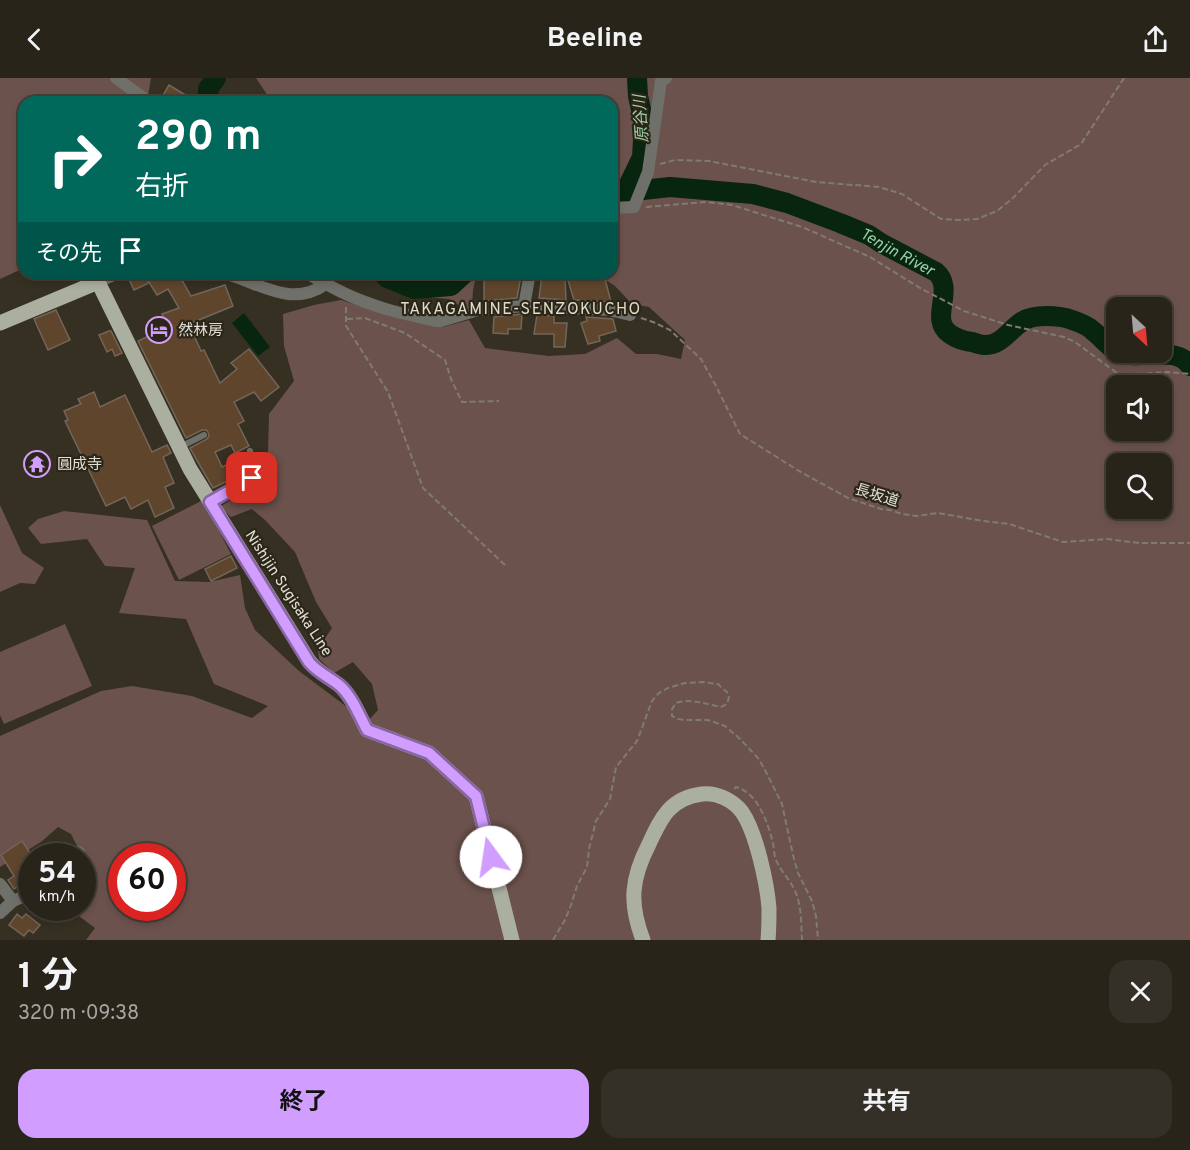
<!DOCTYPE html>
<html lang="ja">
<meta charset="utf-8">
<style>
body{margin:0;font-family:Overpass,"Noto Sans JP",sans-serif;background:#343027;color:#f1f3f6;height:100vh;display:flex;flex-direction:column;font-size:22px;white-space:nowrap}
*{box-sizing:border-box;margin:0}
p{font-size:20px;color:#a5a4a2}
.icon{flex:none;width:33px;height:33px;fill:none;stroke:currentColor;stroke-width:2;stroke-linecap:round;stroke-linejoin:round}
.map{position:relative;height:862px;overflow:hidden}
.details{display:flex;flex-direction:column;background:#28241a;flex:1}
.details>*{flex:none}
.hud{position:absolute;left:18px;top:18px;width:600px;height:183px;border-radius:18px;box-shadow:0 3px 9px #0003,0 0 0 2px #444139;background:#00695c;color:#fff;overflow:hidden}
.needle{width:39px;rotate:154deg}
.fabs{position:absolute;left:1106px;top:219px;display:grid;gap:12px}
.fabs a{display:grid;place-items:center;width:66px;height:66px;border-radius:12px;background:#28241a;box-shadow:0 3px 9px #0003,0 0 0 2px #444139;font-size:30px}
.speed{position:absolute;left:18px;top:765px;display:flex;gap:12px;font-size:30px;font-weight:700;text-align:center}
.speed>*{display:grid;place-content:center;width:78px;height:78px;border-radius:50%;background:#28241a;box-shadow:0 3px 9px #0003,0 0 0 2px #444139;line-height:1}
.speed small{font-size:15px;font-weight:400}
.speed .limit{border:9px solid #d22;background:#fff;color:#111}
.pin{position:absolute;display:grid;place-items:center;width:51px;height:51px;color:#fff;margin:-26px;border-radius:12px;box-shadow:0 3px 9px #0006}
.me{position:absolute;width:66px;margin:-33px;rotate:346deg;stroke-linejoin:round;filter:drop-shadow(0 0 4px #0008)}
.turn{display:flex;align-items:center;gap:21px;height:126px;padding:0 18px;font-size:27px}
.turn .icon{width:78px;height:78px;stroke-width:2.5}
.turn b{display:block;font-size:42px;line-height:51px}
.then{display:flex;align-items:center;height:57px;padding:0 18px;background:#0003;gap:12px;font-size:22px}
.round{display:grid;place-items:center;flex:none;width:63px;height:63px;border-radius:18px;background:#343027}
.headline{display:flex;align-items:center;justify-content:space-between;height:102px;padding:0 18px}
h1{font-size:36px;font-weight:700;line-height:45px}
.cta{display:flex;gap:12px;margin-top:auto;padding:12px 18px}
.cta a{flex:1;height:69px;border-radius:18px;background:#d19dfe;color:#111;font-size:24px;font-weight:700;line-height:69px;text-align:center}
.cta a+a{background:#343027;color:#f1f3f6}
header{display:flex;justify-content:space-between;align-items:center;height:78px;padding:0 18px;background:#28241a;font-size:27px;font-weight:700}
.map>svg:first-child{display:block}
.green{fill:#6c524c;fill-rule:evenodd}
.water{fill:#082510}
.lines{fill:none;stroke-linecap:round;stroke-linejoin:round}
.river{stroke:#082510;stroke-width:20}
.building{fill:#5f452c;stroke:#736559;stroke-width:1.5}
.path{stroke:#7f7b6f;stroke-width:2;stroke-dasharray:6 3;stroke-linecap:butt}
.service{stroke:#6e7069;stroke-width:6}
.minor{stroke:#6e7069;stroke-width:12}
.primary{stroke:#aaafa0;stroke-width:15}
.route-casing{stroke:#8866a5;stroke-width:15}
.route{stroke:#d19dfe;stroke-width:10}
.labels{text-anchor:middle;stroke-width:4.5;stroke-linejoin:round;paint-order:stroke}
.poi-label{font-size:15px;fill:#e1ded5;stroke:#2b2618;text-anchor:start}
.street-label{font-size:15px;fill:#e1ded5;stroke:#2b2618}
.water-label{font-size:16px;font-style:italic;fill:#9bd0a6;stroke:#2b2618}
.neighbourhood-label{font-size:16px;letter-spacing:1.5px;fill:#e1dcc9;stroke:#2b2618}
</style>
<header><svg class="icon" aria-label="back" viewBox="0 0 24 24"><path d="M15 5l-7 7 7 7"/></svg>Beeline<svg class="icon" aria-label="share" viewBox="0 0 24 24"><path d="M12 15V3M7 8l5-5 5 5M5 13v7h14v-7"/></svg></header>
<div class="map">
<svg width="1190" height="862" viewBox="0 0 1190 862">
<rect width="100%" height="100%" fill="#353022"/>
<g class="green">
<polygon points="0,0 151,0 147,24 24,24 24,190 0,201"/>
<path d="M 256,0 L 1190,0 L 1190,862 L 86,862 L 95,850 L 68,830 L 82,830 L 82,778 L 71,756 L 58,749 L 41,764 L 0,789 L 0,658 L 101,613 L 132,608 L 192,618 L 252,640 L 268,628 L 214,606 L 186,541 L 119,535 L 135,490 L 105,488 L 87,461 L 41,466 L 28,450 L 38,441 L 64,433 L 147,442 L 175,503 L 209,504 L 240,497 L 245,530 L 255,552 L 299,593 L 367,644 L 378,632 L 372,606 L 353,584 L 334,595 L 319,581 L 318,571 L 332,550 L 316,524 L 295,474 L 265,442 L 252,431 L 231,439 L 220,429 L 263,401 L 268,374 L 269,336 L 294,303 L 284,268 L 283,236 L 314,227 L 341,222 L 368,231 L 443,249 L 469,242 L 485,270 L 549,278 L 585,276 L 617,260 L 636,276 L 657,276 L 681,281 L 685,262 L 649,229 L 632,226 L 615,208 L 595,195 L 612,195 L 612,24 L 272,24 ZM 1116,230 L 1161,230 L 1161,274 L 1116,274 ZM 1116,308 L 1161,308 L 1161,352 L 1116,352 ZM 1116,386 L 1161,386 L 1161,430 L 1116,430 ZM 122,778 L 172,778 L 172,830 L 122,830 Z"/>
<polygon points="377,195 477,195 473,212 472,228 463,230 449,221 426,219 391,210"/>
<polygon points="203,422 231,476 179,502 152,448"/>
<polygon points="0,427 22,475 44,490 35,506 20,505 0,514"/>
<polygon points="65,546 92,608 4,646 0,637 0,574"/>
</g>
<polygon class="water" points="244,235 270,269 258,278 232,245"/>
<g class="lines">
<g class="river">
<polyline points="209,24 208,11 216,0"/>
<polyline points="625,114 642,79 644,45 638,18 637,0"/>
<path id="s1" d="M 612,117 L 625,114 L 670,109 L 753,116 L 787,125 L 840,145 L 869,157 L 881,165 L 936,194 C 956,211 928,241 950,256 C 957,261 964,263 972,264 C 976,265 981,267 985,267 C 1001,268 1011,250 1023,243 C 1034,236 1059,237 1072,242 C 1078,244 1087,247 1092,252 C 1100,258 1107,267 1116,273"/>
<polyline points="383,195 387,200 414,211 451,208 465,195"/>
<path d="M 1119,274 C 1138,284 1177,266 1190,288"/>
</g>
</g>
<g class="building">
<polygon points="169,7 197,24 159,24"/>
<polygon points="126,195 144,195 145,198 151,195 178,195 191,218 225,207 233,228 189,246 201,273 204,272 220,305 237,291 231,285 249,271 279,309 261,323 254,314 234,324 244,343 238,346 249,368 235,375 231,367 215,374 222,389 235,383 242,396 213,410 199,386 190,370 207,361 209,358 208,354 206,352 202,352 186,360 138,263 153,256 150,243 163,238 162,236 179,230 168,211 157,217 147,201 149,205 134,212"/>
<polygon points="484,195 503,195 503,198 521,198 517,220 484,223"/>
<polygon points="591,196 604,197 611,224 574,222 567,199 591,202"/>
<polygon points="542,197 565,201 566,222 539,220"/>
<polygon points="56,232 70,262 48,272 34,241"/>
<polygon points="522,236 521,251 508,251 508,256 493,255 494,239"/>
<polygon points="537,237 554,238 554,245 567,245 565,269 554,269 554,256 534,256"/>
<polygon points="586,239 613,241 616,253 599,258 600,263 588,266 581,245 587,243"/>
<polygon points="109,253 111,253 122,275 115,278 112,271 107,274 99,257"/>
<polygon points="94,314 100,329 125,317 152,374 167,367 171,375 163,379 174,405 165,409 174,430 155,439 148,422 131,431 125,419 106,428 65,343 68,342 64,333 81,326 78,321"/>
<polygon points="231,478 237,490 211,503 205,491"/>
<polygon points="22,763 32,778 32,807 28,808 26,803 14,811 8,802 14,798 1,777"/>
<polygon points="17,836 22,840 26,836 40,847 33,855 29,852 24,858 9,847"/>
</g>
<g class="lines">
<g class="path">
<polyline points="660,86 675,82 709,83 816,104 879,109 902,116 941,141 961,142 977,141 997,133 1013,120 1045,87 1081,66 1124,0"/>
<polyline points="646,129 707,124 732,127 802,149 870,179 920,210 964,233 1008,247 1064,259 1075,264 1117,295 1123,297 1168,294 1190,296"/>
<polyline points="346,229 346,248 388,314 423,410 505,487"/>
<polyline points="641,240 653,244 670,252 701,281 716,308 740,356 799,393 848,420 881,431 890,432 902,436 917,438 938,435 983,443 1009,446 1063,464 1107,461 1139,465 1190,465"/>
<polyline points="347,241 365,240 405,255 445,282 451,301 462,324 499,323"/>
<path d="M 734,711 L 736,709 C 758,715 768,745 773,765 C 774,770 774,775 775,779 C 779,792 789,800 794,811 C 802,826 801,846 802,862"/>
<path d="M 553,862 L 565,842 L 571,827 L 577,808 L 587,789 L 589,771 L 596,743 L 610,721 L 616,689 L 637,663 L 652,623 L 659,615 L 668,610 L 685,605 L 703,604 L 718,606 L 722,610 L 727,614 L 729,619 L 727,626 L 721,629 C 705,626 691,620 676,625 L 672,631 L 672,638 L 678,641 L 685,642 L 708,642 L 725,648 L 739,660 L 758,680 L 765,692 L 782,726 L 793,777 L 798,795 L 812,823 L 816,838 L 818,862"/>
</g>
<g class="service">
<polyline points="180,369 204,357"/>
<polyline points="210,424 252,400 250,373"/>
</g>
<g class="minor">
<polyline points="116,0 149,24"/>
<polyline points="612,130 634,129 648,94 661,3 666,0"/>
<path d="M 223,195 C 259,204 290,231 326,206"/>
<path d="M 307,195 C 327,207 348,219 371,226 C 392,234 414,238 436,243 L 441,243 L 478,232 L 524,228 L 609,232 L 630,237"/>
<polyline points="98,204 118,195"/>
<polyline points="524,228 530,195"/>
<polyline points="77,778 79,774"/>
<polyline points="0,806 13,823"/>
<polyline points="0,835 13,823 32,815"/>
</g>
<g class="primary">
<path d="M 0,245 L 98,204 L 190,391 L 309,583 C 317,594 329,599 339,607 C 352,618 359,637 367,652 L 429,675 L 476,718 L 512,862"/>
<path d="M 643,862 C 629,825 631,801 649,766 C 661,740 670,720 702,716 C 716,714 733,722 742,734 C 756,754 767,805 769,830 C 769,841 769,851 768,862"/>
</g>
</g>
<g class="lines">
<defs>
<path id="route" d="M 252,400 L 210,424 L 309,584 C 317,594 329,599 339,607 C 352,618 359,637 367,652 L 429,675 L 476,718 L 491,779"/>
</defs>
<use href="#route" class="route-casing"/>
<use href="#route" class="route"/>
</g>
<defs>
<symbol id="hotel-ring" viewBox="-11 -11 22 22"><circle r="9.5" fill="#2b2618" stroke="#d19dfe" stroke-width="1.5"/><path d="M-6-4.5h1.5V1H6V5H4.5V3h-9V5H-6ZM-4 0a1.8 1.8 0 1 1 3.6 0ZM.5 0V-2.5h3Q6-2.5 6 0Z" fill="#d19dfe"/></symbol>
<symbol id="temple-ring" viewBox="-11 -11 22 22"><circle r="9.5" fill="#2b2618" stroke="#d19dfe" stroke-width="1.5"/><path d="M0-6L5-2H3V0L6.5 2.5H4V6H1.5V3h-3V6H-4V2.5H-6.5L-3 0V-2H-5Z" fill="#d19dfe"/></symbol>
</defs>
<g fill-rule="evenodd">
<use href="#hotel-ring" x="144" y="237" width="30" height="30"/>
<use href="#temple-ring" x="22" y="371" width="30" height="30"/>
</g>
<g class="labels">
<g class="poi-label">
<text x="178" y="257">然林房</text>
<text x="57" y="391">圓成寺</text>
</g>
<g class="street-label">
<text transform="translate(877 417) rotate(17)" y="5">長坂道</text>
<text transform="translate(289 515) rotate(57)" y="5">Nishijin Sugisaka Line</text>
</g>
<g class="water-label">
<text transform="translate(640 41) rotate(-94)" y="6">原谷川</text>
<text dy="6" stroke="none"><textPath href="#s1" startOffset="298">Tenjin River</textPath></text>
</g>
<g class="neighbourhood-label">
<text x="521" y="236">TAKAGAMINE-SENZOKUCHO</text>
</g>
</g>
</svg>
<div class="fabs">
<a><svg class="needle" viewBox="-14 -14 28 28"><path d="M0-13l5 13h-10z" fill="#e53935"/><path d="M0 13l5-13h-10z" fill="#a5a4a2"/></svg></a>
<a><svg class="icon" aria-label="sound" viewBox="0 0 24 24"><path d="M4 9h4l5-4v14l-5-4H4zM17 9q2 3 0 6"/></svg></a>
<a><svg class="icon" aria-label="search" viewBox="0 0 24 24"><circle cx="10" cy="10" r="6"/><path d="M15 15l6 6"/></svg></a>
</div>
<div class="speed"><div>54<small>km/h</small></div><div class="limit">60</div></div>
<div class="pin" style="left:252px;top:400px;background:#d93025"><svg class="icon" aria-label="arrive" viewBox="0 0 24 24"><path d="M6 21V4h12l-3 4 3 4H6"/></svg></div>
<svg class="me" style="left:491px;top:779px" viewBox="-20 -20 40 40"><circle r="19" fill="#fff"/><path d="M0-13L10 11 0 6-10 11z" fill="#d19dfe"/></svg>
<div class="hud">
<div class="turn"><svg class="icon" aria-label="right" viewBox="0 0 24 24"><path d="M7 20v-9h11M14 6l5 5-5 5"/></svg><div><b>290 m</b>右折</div></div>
<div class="then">その先<svg class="icon" aria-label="arrive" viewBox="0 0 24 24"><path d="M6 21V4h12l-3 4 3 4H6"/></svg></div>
</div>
</div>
<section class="details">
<div class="headline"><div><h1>1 分</h1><p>320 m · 09:38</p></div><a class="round"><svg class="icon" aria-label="close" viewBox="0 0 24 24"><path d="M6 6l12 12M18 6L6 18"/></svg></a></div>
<div class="cta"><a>終了</a><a>共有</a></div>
</section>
